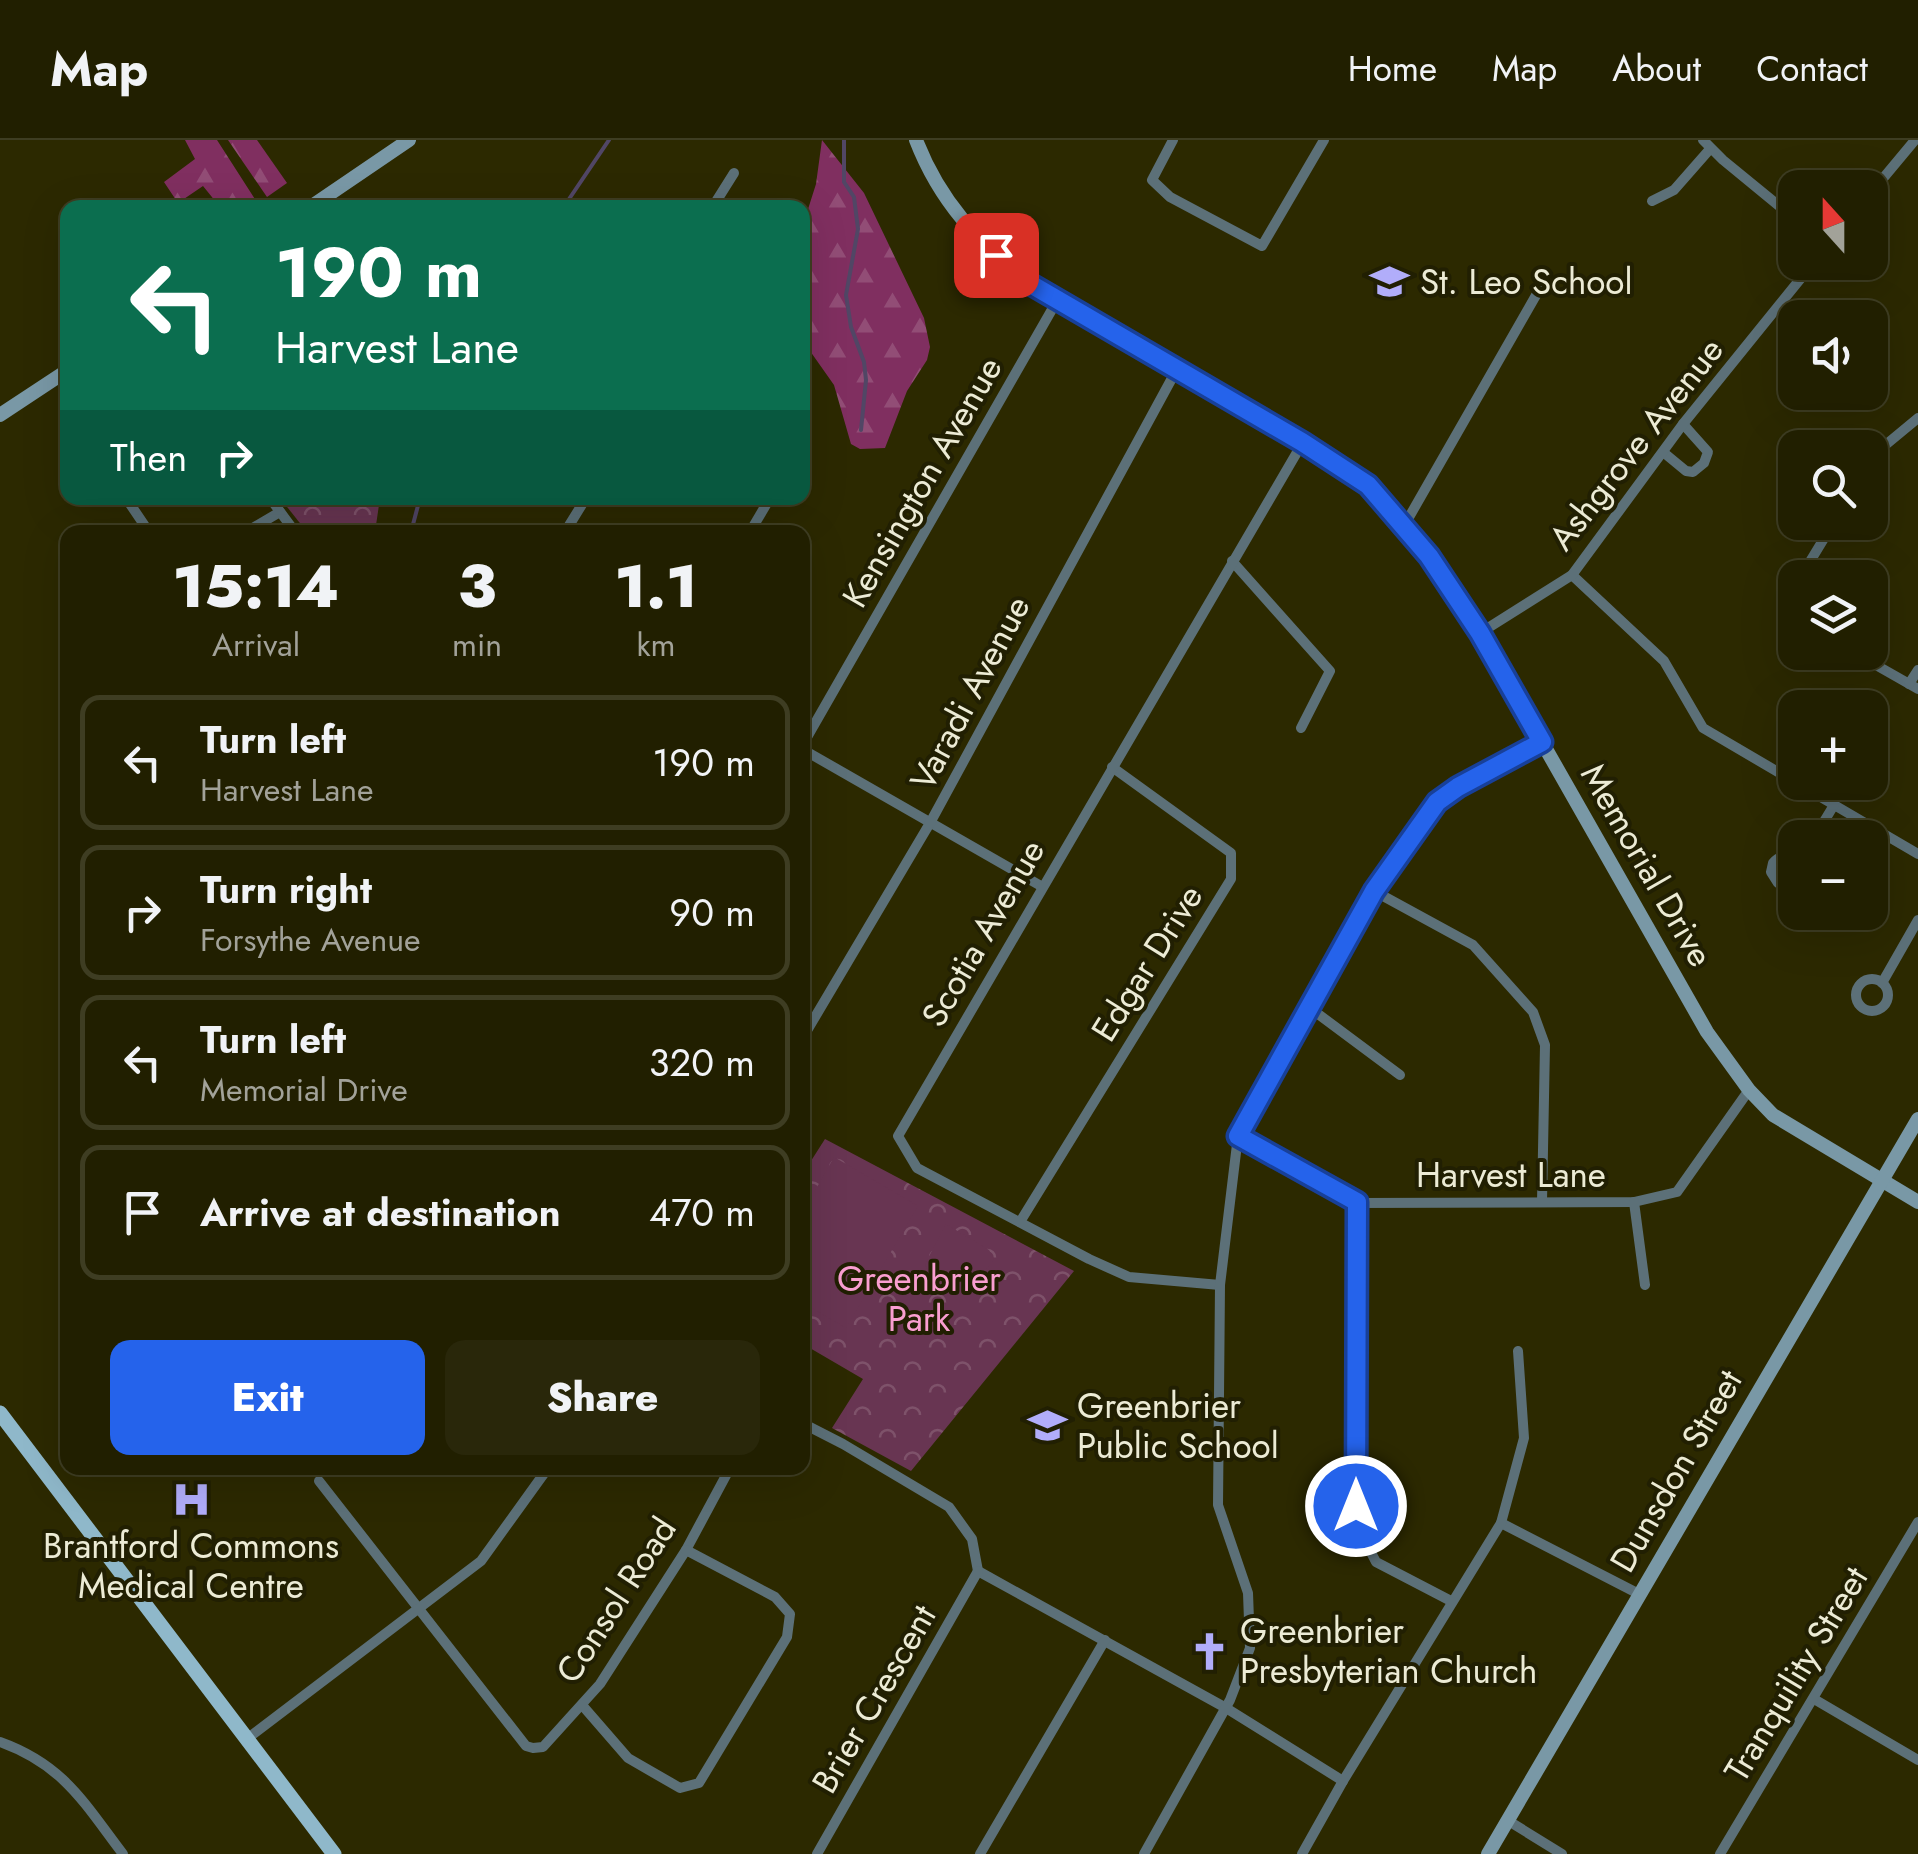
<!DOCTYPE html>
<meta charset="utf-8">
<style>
body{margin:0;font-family:Jost,sans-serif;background:#29270a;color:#f1f3f6;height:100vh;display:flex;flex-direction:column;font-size:38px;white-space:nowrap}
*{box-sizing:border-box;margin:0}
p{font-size:32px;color:#a2a299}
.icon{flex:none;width:55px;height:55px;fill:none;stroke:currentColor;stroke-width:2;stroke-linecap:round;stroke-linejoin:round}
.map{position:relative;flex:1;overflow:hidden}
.drawer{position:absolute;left:60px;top:385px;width:750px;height:950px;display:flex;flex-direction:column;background:#211f00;border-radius:20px;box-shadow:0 10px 40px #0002,0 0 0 2px #3e3d22}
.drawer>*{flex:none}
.guide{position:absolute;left:60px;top:60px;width:750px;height:305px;border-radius:20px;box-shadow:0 10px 40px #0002,0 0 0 2px #3e3d22;background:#0b6e4f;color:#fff;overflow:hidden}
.needle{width:65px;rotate:339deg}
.tools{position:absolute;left:1778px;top:30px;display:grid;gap:20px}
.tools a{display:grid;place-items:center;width:110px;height:110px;border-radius:20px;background:#211f00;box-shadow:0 10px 40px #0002,0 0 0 2px #3e3d22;font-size:50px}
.pin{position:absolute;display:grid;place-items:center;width:85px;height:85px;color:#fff;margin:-42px;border-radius:20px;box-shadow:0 5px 15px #0006}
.me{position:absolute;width:110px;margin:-55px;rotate:0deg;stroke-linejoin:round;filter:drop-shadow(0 0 8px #0008)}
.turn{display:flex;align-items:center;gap:35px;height:210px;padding:0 50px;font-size:45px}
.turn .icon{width:130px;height:130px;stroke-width:2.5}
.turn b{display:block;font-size:70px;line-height:85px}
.then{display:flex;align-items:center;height:95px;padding:0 50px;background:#0003;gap:20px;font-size:38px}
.eta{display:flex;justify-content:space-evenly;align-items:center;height:170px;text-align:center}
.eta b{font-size:60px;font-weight:800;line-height:70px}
.cta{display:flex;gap:20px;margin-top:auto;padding:20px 50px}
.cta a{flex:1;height:115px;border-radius:20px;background:#2563eb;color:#fff;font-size:40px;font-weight:800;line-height:115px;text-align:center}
.cta a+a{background:#29270a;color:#f1f3f6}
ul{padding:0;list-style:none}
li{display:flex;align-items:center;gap:30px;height:135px;margin:0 20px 15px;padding:0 30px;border:5px solid #3e3d22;border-radius:20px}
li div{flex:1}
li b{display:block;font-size:38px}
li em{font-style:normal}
header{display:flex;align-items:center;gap:60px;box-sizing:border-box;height:140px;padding:0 50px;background:#211f00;border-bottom:2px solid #3e3d22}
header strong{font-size:48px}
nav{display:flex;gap:55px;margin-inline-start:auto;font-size:35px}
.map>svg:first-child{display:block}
.forest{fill:url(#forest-firs)}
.park{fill:url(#park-crowns)}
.pitch{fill:#683552}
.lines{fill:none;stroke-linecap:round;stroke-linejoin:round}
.stream{stroke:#514665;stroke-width:4}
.street{stroke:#5c7078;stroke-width:10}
.secondary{stroke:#7998a6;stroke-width:14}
.primary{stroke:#8fb8ca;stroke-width:15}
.route-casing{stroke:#184099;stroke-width:25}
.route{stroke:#2563eb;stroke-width:18}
.labels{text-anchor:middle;stroke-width:8;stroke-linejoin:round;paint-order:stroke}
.poi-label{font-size:35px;fill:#ecebd5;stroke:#211f02;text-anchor:start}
.street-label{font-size:35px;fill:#ecebd5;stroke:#211f02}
.park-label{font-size:35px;fill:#f99ed0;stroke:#211f02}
</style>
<header>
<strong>Map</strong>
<nav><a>Home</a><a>Map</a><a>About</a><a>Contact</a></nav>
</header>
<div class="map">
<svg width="1918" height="1714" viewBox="0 0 1918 1714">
<defs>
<pattern id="forest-firs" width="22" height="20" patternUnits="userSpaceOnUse" patternTransform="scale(2.5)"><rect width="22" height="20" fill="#802f60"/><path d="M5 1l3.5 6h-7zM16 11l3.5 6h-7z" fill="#924d76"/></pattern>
<pattern id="park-crowns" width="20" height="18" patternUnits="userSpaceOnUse" patternTransform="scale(2.5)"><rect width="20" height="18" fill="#683552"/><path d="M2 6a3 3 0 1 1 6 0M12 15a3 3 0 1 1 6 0" fill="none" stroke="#7e526a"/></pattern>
</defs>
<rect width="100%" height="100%" fill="#2c2900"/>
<g class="forest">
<polygon points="185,0 217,0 260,67 220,67 203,46 178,63 164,42 195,19"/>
<polygon points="228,0 257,0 287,43 267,57"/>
<polygon points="822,0 864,53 924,178 930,207 927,220 907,251 885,308 860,309 851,304 834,245 803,201 803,85 816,44"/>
</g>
<g class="park">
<polygon points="280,358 380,358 375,392 307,392"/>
<polygon points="825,999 1074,1131 911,1331 832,1288 863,1239 803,1204 802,1035"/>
</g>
<g class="pitch">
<polygon points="834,1017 918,1066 846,1188 803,1163 803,1072"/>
<path d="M 946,1084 L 989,1110 L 994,1119 C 981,1143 937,1156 925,1124 Z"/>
</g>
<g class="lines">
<g class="stream">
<polyline points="844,0 844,42 854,57 858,89 846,155 851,187 864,222 866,240 861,290"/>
<polyline points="563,68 609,0"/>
<polyline points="411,392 420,358"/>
</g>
<g class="street">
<polyline points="1173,0 1152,40 1170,57 1262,106 1324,0"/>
<polyline points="1703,0 1723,20 1795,79"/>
<polyline points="1870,54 1915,0"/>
<polyline points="1652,61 1674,50 1710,9"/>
<polyline points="712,68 734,33"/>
<polyline points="1663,312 1686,331 1693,332 1704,323 1708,312 1683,284"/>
<polyline points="1870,324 1877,312 1918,278"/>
<polyline points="126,358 149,392"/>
<polyline points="270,358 295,392"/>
<polyline points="1404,386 1539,150"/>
<polyline points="246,392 280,372"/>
<polyline points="565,392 586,358"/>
<polyline points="750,392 770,358"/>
<polyline points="1232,421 1330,531 1301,588"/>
<polyline points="1572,435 1664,521 1703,588 1795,642"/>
<polyline points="1800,438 1834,382"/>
<polyline points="1795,446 1791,452 1795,468"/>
<polyline points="1480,493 1572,435 1683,284 1814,122"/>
<polyline points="1853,512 1918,549"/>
<polyline points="1909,544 1918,530"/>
<polyline points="802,606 1058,159"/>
<polyline points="802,609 1041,746"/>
<polyline points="1795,642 1918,714"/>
<polyline points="1814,698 1834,665"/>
<path d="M 1795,721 C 1787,714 1779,716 1773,723 L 1771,732 L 1778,743 L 1787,744 L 1795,740"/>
<polyline points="1374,751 1473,805 1533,872 1545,905 1542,1062"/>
<circle cx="1872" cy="855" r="16"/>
<polyline points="1882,843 1918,780"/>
<polyline points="1310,868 1400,935"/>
<polyline points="802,899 930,683 1177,229"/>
<polyline points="1238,996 1357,1063 1634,1062 1677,1052 1749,950"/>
<polyline points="1634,1062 1645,1145"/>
<polyline points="1357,1063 1356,1366 1361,1393 1376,1422 1451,1461"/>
<polyline points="1020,1082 1231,739 1231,713 1112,627"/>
<polyline points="1220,1145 1129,1137 1089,1119 917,1028 898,996 1303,302"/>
<polyline points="802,1283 843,1304 949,1367 972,1399 978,1431"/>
<polyline points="319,1341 526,1606 533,1608 543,1607 600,1544 686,1410 730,1328"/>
<polyline points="1501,1383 1639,1454"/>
<polyline points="978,1431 1226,1568 1343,1641"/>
<polyline points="1814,1559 1918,1620"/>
<polyline points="582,1565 628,1618 680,1648 699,1643 787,1497 790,1474 775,1457 686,1410"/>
<polyline points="248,1598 481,1421 548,1328"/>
<path d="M 0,1602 C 64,1625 84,1663 123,1714"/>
<polyline points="1507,1680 1562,1714"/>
<polyline points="817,1714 978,1431"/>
<polyline points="980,1714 1105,1500"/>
<polyline points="1144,1714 1230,1560 1250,1508 1248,1453 1218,1365 1220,1145 1238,996 1374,751 1437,662 1458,647 1542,602"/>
<polyline points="1302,1714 1343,1641 1501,1383 1524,1298 1518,1211"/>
<polyline points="1720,1714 1918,1382"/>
</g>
<g class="secondary">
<path d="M 916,0 C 940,62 977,100 1027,141 L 1303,302 L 1368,345 L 1429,416 L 1480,493 L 1707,892 L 1749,950 L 1773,975 L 1918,1062"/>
<polyline points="309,68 409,0"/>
<polyline points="0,275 68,230"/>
<polyline points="1488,1714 1918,979"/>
</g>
<polyline class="primary" points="0,1273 334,1714"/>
</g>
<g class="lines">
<defs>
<polyline id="route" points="996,115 1027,142 1302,302 1368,345 1429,416 1480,493 1542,602 1458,647 1437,662 1374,751 1238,996 1357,1062 1356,1366"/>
</defs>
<use href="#route" class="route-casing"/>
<use href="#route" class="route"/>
</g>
<defs>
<symbol id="school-bare" viewBox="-9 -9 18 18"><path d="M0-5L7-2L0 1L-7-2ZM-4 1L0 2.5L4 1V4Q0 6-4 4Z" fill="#b1adfa" stroke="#211f02" stroke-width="2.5" paint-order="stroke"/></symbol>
<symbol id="hospital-bare" viewBox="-9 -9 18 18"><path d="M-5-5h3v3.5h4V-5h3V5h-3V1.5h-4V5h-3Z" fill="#b1adfa" stroke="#211f02" stroke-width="2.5" paint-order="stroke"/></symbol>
<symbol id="church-bare" viewBox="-9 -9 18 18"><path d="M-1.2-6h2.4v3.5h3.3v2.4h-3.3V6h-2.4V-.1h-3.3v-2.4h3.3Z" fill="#b1adfa" stroke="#211f02" stroke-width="2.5" paint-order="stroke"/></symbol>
</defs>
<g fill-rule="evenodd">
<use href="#school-bare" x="1362" y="114" width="55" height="55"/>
<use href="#school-bare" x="1020" y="1258" width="55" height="55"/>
<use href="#hospital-bare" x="164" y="1332" width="55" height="55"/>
<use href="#church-bare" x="1182" y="1484" width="55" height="55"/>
</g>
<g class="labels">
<g class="poi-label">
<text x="1420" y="154">St. Leo School</text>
<text x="1077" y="1278">Greenbrier<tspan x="1077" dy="40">Public School</tspan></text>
<text x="191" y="1418" text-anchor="middle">Brantford Commons<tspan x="191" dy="40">Medical Centre</tspan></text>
<text x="1240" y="1503">Greenbrier<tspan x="1240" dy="40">Presbyterian Church</tspan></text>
</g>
<g class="street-label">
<text transform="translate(1636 304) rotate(-52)" y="12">Ashgrove Avenue</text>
<text transform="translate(922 342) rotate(-60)" y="12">Kensington Avenue</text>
<text transform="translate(970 553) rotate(-62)" y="12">Varadi Avenue</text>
<text transform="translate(1647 725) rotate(60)" y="12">Memorial Drive</text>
<text transform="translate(983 793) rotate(-60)" y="12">Scotia Avenue</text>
<text transform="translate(1147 823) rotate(-58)" y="12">Edgar Drive</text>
<text x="1511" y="1047">Harvest Lane</text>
<text transform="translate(1676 1331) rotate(-60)" y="12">Dunsdon Street</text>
<text transform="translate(616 1460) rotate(-57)" y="12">Consol Road</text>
<text transform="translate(1796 1534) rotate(-59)" y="12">Tranquility Street</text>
<text transform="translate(874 1559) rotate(-60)" y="12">Brier Crescent</text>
</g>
<g class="park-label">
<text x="919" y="1151">Greenbrier<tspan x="919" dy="40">Park</tspan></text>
</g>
</g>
</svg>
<div class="tools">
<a><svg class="needle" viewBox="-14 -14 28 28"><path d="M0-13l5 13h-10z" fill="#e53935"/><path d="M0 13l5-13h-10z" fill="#a2a299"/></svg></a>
<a><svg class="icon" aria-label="sound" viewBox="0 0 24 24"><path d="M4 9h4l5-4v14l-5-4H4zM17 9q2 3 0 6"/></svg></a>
<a><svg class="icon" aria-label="search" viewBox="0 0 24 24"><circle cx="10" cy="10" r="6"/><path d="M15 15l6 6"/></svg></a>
<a><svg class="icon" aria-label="layers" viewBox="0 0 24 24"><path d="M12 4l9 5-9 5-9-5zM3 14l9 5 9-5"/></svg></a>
<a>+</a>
<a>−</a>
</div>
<div class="pin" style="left:996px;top:115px;background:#d93025"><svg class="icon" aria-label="arrive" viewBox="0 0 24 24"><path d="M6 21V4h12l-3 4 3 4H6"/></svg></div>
<svg class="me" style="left:1356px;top:1366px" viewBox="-20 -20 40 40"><circle r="17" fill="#2563eb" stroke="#fff" stroke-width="3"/><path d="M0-11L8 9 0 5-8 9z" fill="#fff"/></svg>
<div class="guide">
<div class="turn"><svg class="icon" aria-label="left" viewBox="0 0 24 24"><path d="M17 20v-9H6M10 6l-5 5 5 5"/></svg><div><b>190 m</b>Harvest Lane</div></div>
<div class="then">Then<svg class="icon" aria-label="right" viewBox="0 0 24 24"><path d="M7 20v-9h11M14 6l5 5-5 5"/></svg></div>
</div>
<section class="drawer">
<div class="eta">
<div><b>15:14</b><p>Arrival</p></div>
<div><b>3</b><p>min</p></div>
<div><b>1.1</b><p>km</p></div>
</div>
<ul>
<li><svg class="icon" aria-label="left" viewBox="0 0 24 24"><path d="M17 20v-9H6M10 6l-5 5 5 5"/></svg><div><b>Turn left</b><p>Harvest Lane</p></div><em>190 m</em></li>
<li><svg class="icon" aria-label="right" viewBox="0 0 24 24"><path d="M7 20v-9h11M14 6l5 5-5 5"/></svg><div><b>Turn right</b><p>Forsythe Avenue</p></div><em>90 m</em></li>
<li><svg class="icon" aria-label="left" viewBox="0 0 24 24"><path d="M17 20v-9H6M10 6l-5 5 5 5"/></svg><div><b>Turn left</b><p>Memorial Drive</p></div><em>320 m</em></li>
<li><svg class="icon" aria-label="arrive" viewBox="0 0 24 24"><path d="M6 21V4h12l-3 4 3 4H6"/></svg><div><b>Arrive at destination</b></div><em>470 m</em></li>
</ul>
<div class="cta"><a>Exit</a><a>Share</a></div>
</section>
</div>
